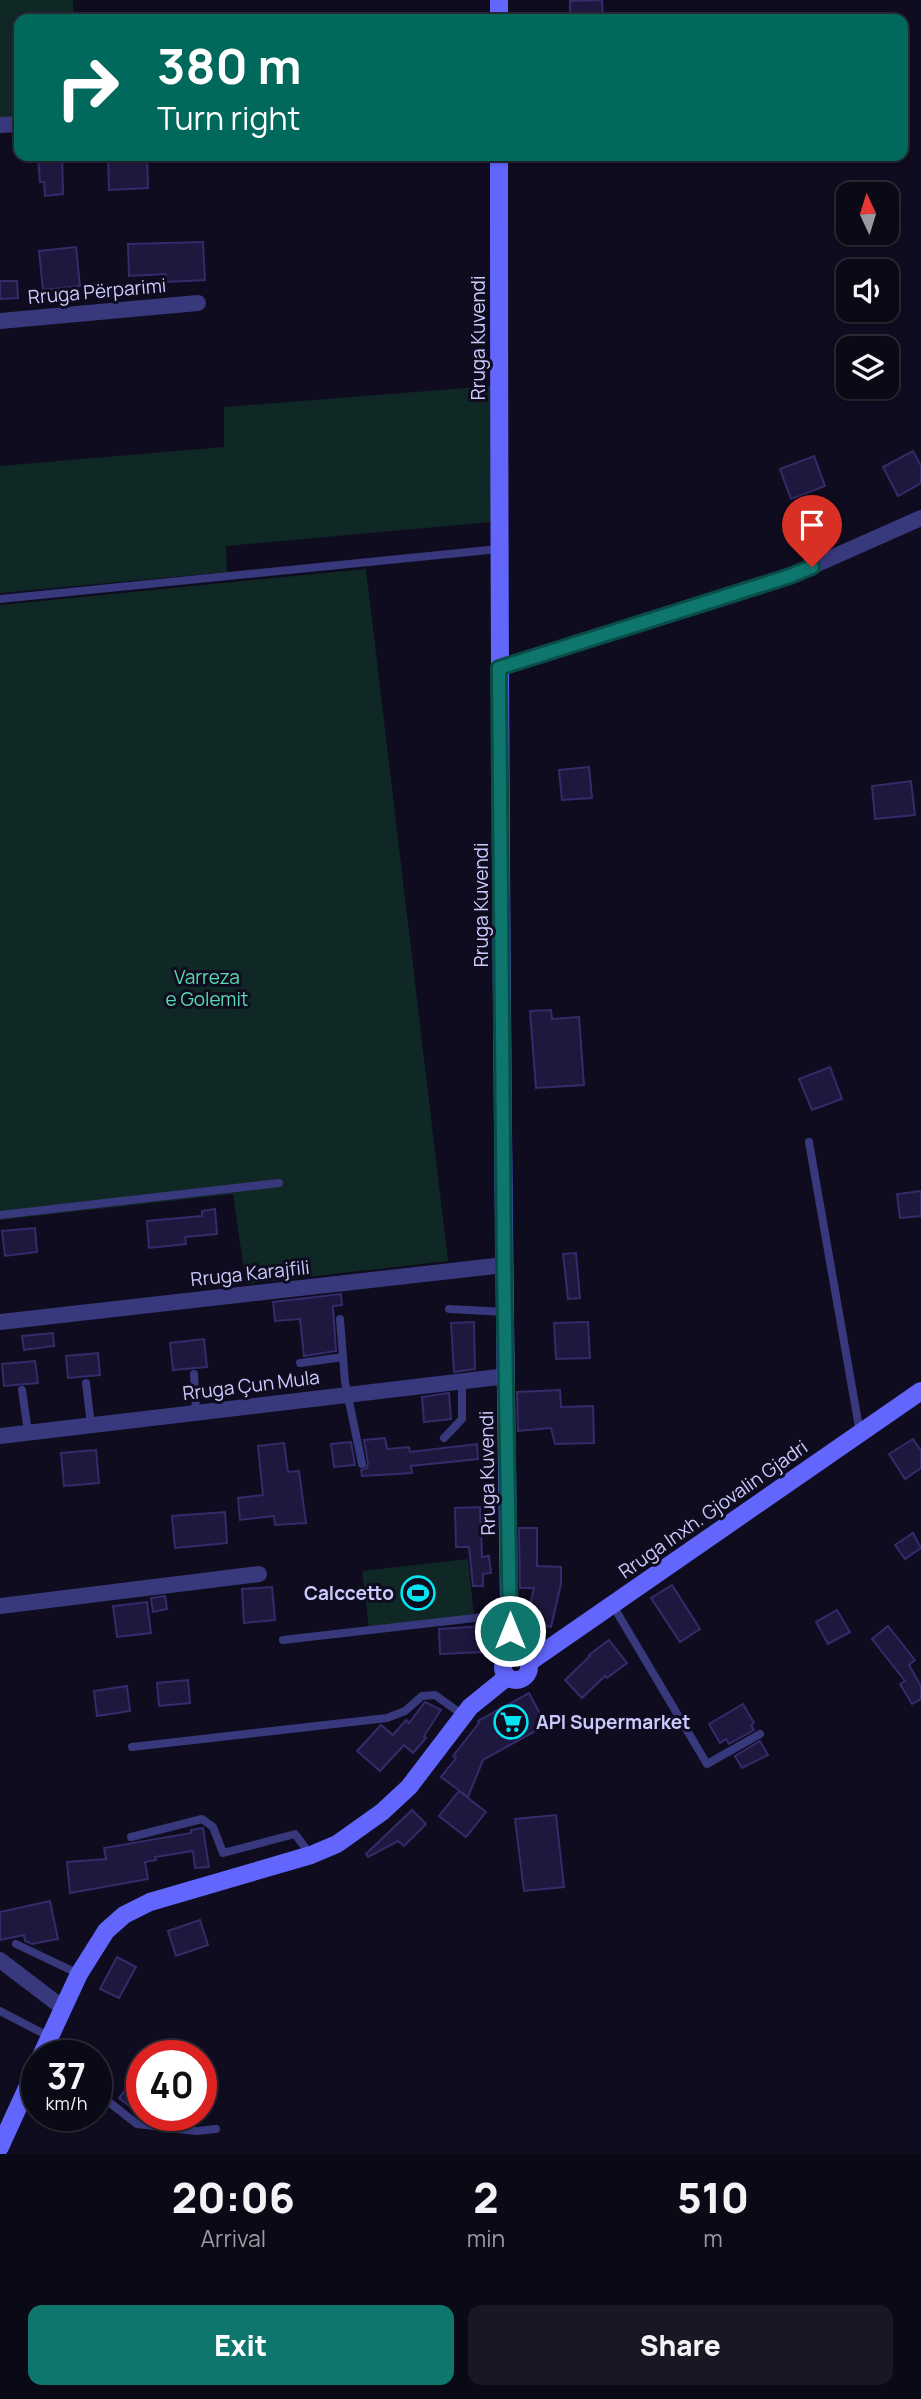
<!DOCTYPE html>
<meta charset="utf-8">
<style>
body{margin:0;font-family:Manrope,sans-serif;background:#181723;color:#f1f3f6;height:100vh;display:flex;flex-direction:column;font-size:26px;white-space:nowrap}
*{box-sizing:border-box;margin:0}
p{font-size:23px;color:#999aa1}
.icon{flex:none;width:38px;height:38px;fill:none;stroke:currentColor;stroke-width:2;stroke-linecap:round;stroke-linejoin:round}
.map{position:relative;height:2154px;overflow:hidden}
.panel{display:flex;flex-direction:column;background:#0a0916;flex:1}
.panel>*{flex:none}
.hud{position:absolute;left:14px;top:14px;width:894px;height:147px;border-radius:14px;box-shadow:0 2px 5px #0004,0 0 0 2px #2a2a35;background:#00695c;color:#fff;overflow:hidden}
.needle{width:46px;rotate:356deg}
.fabs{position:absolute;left:836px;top:182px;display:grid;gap:14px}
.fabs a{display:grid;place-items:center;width:63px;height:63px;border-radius:14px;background:#0a0916;box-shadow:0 2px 5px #0004,0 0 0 2px #2a2a35;font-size:35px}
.speed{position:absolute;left:21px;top:2040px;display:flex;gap:14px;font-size:35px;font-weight:700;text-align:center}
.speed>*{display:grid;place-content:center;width:91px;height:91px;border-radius:50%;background:#0a0916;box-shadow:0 2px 5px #0004,0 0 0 2px #2a2a35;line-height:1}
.speed small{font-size:18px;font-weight:400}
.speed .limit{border:10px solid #d22;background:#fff;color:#111}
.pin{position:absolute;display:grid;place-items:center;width:60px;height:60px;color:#fff;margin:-72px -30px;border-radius:50% 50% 50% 0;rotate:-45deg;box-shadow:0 0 7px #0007}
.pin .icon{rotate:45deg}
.me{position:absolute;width:77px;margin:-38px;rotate:0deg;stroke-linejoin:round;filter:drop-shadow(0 0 5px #0008)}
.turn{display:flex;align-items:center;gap:24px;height:147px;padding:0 28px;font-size:32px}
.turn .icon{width:91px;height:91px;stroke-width:2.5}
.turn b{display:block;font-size:49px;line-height:60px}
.eta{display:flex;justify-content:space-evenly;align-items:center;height:119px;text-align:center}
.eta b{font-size:42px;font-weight:800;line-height:49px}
.cta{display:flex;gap:14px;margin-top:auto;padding:14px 28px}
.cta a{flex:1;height:80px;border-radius:14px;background:#0f766e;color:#fff;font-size:28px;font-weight:800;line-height:80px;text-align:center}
.cta a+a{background:#181723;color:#f1f3f6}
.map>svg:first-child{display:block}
.green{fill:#0f2826}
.building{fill:#1e183e;stroke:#342b6a;stroke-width:2}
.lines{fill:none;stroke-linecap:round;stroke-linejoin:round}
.lane{stroke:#38387c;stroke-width:8}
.street{stroke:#38387c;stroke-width:16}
.secondary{stroke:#6266fd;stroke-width:18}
.route-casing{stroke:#0a4d48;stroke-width:18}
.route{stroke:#0f766e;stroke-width:12}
.labels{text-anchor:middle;stroke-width:6;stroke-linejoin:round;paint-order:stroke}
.street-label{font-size:19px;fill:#cdcafe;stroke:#0e0c1e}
.park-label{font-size:19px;fill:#58dcb4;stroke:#0e0c1e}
.poi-label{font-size:19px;font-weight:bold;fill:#cdcafe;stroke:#0e0c1e;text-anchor:end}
</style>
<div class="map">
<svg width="921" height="2154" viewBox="0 0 921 2154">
<rect width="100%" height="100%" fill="#0e0c1e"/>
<g class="green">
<polygon points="0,0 73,0 74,19 19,19 19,120 0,121"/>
<polygon points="491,386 491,522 226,546 227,572 0,593 0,466 224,447 224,407"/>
<polygon points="366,569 448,1261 246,1284 233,1194 0,1220 0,605"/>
<polygon points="468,1559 474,1616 369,1628 362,1571"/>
</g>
<g class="building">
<polygon points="602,0 603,19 570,18 570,1"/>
<polygon points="38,156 62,156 63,194 45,196 44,182 40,182"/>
<polygon points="108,156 147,156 148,188 109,190"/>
<polygon points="203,242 205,280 166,282 166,274 129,276 128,244"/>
<polygon points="76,247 80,286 43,290 39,251"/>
<polygon points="0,281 17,281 18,298 0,299"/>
<polygon points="913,451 921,466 921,483 898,496 883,467"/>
<polygon points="814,456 825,486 791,499 780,469"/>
<polygon points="589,767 592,798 562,800 559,770"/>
<polygon points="911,781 915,815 875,819 872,786"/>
<polygon points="551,1010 552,1019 579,1017 584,1085 536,1088 530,1011"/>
<polygon points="830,1067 842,1099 812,1110 799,1079"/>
<polygon points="921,1191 921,1216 900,1218 897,1194"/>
<polygon points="215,1209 217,1234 185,1237 186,1244 149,1248 147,1221 202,1216 202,1211"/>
<polygon points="35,1228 37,1252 5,1256 2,1231"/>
<polygon points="576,1253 580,1298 568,1299 563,1254"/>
<polygon points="341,1294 342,1305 333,1306 336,1351 304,1356 300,1319 275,1321 273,1302"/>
<polygon points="474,1322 475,1369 454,1372 451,1323"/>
<polygon points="588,1322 590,1358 556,1359 554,1323"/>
<polygon points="53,1333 54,1346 24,1350 22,1336"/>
<polygon points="204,1339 207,1367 173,1370 170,1343"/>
<polygon points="98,1353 100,1375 68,1378 66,1356"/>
<polygon points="35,1361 38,1383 4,1386 2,1364"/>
<polygon points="560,1390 561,1407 593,1406 594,1443 555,1444 551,1428 518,1431 517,1392"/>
<polygon points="449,1393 451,1419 424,1422 422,1397"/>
<polygon points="385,1438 387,1449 409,1447 410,1452 477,1444 478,1459 411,1466 412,1473 362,1476 361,1470 367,1468 368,1463 364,1440"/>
<polygon points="913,1439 921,1451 921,1468 905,1479 889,1454"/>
<polygon points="351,1442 355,1465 334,1467 331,1444"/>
<polygon points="284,1443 288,1472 299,1471 306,1523 275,1525 274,1516 240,1520 238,1498 263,1495 258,1446"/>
<polygon points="96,1450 99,1483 64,1486 61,1453"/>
<polygon points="480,1507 482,1557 489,1556 491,1573 483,1574 483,1586 473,1586 469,1547 456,1547 455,1508"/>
<polygon points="225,1512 227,1543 175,1548 172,1516"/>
<polygon points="519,1528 537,1528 537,1566 561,1567 561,1584 551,1627 526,1621 534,1588 520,1588"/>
<polygon points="913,1533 921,1548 905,1559 895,1545"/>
<polygon points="672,1585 700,1629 680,1642 651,1598"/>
<polygon points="272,1587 275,1620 244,1623 242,1589"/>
<polygon points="165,1596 167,1609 153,1612 151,1598"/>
<polygon points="147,1602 151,1633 117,1637 113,1606"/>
<polygon points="837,1610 850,1632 828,1644 816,1622"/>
<polygon points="484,1626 485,1652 440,1654 439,1629"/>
<polygon points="888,1626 915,1660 909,1665 921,1686 921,1699 912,1704 900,1684 905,1681 872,1639"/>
<polygon points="609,1640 627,1663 607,1678 605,1676 582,1698 565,1680 590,1656 589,1655"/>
<polygon points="188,1680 190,1703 159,1706 157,1683"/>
<polygon points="127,1686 130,1711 97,1716 94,1691"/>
<polygon points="529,1693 546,1725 483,1760 468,1797 441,1777 456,1758 453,1756 479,1723 478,1721"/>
<polygon points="425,1702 441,1710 424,1736 426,1738 413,1753 404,1745 380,1771 357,1751 381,1725 393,1735 406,1720 409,1723"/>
<polygon points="743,1704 754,1723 751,1725 754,1730 729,1744 726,1739 720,1743 709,1724"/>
<polygon points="760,1741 768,1755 742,1768 735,1756"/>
<polygon points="459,1791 486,1812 466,1837 439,1816"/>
<polygon points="412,1810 426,1824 404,1846 398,1841 368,1857 366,1854"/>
<polygon points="556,1815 564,1887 524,1891 515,1819"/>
<polygon points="203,1828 209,1867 195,1868 193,1851 155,1857 156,1860 145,1862 148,1879 70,1893 67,1862 106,1859 104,1848 191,1833 191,1830"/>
<polygon points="50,1901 58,1939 32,1944 25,1941 24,1935 0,1940 0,1912"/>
<polygon points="200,1920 208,1945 176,1956 168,1931"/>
<polygon points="117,1957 136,1967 119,1998 100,1989"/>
<polygon points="132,2082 142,2090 142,2099 133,2109 119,2098"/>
</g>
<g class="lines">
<g class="lane">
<polyline points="0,599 499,549"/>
<polyline points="809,1142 860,1433"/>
<polyline points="0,1215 279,1183"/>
<polyline points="449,1309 505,1312"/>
<polyline points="340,1319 345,1382 362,1464"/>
<polyline points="300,1363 343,1357"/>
<polyline points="194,1374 196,1412"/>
<polyline points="86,1383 91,1425"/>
<polyline points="22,1390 28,1432"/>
<polyline points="444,1438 462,1419 462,1381"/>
<polyline points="612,1604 707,1764 760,1734"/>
<polyline points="283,1640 510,1614"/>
<polyline points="132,1747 387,1718 405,1711 422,1696 435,1695 463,1715"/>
<polyline points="131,1837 202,1819 213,1827 223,1853 295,1834 310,1854"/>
<polyline points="16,1944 79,1974"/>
<polyline points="0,2011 50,2037"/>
<polyline points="96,2092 137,2124 196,2131 216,2129"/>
</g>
<g class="street">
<polyline points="0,125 19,124"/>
<polyline points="0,321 198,303"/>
<polyline points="499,668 790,576 921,518"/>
<polyline points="0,1322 504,1265"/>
<polyline points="0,1436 507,1376"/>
<polyline points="0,1606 259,1574"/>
<polyline points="0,1960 63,2008"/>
</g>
<g class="secondary">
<polyline points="499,19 499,0"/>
<path d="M 499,156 C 499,655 501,1155 510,1655"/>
<circle cx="516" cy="1667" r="13"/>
<polyline points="528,1663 921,1391"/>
<polyline points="41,2056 79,1974 106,1931 124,1915 150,1902 311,1855 337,1844 382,1812 409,1787 470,1707 507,1677"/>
<polyline points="0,2147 37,2066"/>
</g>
</g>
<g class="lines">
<defs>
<polyline id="route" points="510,1631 504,1265 499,668 790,576 812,567"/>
</defs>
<use href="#route" class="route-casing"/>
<use href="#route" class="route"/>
</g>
<defs>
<symbol id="stadium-ring" viewBox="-11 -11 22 22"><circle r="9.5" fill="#0e0c1e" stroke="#03e5f1" stroke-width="1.5"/><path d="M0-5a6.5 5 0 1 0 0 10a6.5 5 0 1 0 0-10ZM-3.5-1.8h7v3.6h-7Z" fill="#03e5f1"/></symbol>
<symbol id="supermarket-ring" viewBox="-11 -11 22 22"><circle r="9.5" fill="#0e0c1e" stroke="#03e5f1" stroke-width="1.5"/><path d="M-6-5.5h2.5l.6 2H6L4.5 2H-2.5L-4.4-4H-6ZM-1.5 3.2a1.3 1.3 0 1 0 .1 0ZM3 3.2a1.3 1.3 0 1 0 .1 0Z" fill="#03e5f1"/></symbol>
</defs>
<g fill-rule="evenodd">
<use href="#stadium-ring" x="399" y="1574" width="38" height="38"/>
<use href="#supermarket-ring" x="492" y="1703" width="38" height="38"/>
</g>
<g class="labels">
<g class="street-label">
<text transform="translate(97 291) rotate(-5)" y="7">Rruga Përparimi</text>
<text transform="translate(478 338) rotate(-90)" y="7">Rruga Kuvendi</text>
<text transform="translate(481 905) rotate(-90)" y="7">Rruga Kuvendi</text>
<text transform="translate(250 1273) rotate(-6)" y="7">Rruga Karajfili</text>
<text transform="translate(251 1385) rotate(-7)" y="7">Rruga Çun Mula</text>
<text transform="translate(487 1473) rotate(-91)" y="7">Rruga Kuvendi</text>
<text transform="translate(713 1509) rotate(-35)" y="7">Rruga Inxh. Gjovalin Gjadri</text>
</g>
<g class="park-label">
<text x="207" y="984">Varreza<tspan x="207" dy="22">e Golemit</tspan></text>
</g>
<g class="poi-label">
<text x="394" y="1600">Calccetto</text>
<text x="536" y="1729" text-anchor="start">API Supermarket</text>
</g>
</g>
</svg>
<div class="fabs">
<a><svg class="needle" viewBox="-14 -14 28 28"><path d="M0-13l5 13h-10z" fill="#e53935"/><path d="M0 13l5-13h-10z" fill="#999aa1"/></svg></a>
<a><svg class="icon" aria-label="sound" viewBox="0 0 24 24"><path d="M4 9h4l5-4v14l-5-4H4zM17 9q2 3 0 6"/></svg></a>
<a><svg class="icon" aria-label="layers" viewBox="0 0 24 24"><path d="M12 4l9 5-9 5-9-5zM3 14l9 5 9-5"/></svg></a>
</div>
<div class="speed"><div>37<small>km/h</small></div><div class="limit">40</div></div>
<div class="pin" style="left:812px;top:567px;background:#d93025"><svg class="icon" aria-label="arrive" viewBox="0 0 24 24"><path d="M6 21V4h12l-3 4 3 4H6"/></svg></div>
<svg class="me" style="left:510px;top:1631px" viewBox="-20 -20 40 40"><circle r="17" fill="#0f766e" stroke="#fff" stroke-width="3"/><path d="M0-11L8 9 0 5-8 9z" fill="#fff"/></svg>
<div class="hud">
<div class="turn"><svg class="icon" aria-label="right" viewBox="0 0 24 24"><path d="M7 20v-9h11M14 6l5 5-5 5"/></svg><div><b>380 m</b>Turn right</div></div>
</div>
</div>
<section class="panel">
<div class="eta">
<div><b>20:06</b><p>Arrival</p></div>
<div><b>2</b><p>min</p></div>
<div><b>510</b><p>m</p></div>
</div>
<div class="cta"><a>Exit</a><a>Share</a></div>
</section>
